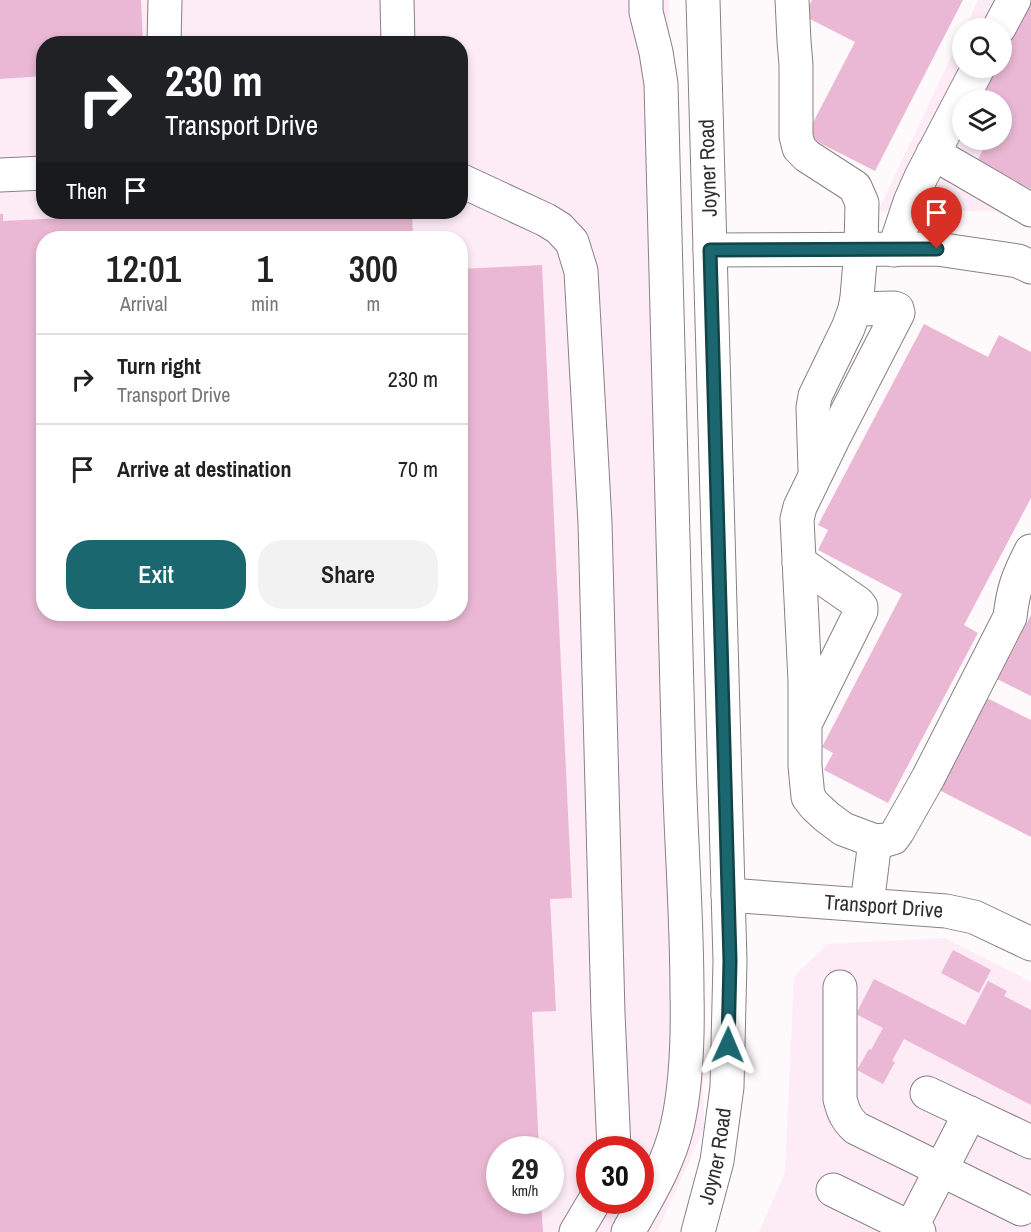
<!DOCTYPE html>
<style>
body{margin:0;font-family:"Archivo Narrow",sans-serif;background:#f2f2f2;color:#222;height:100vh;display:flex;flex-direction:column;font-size:22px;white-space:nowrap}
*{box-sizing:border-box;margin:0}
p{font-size:20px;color:#767676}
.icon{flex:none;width:33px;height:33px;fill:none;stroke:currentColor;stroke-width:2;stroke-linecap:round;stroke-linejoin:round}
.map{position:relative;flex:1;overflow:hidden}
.sheet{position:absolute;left:36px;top:231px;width:432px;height:390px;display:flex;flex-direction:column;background:#fff;border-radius:24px;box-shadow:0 3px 9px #0003}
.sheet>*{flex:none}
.hud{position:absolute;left:36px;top:36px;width:432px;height:183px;border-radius:24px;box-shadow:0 3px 9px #0003;background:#202124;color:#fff;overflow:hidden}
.tools{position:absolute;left:952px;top:18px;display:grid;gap:12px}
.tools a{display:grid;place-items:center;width:60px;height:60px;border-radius:50%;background:#fff;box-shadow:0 3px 9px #0003;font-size:30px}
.speed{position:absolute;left:486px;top:1136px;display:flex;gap:12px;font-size:30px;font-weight:700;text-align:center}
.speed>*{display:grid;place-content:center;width:78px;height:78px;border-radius:50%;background:#fff;box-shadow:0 3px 9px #0003;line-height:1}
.speed small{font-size:15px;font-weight:400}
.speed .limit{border:9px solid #d22;background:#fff;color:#111}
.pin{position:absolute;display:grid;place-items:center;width:51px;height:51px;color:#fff;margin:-62px -26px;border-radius:50% 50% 50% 0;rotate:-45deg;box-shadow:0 0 6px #0007}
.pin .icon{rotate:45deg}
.me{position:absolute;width:66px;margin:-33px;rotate:1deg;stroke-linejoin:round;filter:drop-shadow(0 0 4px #0008)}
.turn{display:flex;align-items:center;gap:21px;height:126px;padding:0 30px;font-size:27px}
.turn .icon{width:78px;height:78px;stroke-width:2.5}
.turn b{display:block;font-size:42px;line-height:51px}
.then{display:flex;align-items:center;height:57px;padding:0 30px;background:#0003;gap:12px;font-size:22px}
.eta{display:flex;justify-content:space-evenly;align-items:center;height:102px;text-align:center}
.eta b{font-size:36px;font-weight:600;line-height:42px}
.action{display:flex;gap:12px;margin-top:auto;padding:12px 30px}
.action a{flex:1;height:69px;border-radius:24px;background:#1b676f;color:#fff;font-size:24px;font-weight:600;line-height:69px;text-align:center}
.action a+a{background:#f2f2f2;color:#222}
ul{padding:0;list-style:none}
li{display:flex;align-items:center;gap:18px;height:90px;padding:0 30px;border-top:2px solid #e0e0e0}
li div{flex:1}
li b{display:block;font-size:22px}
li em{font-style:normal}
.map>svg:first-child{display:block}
.built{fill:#fdebf5;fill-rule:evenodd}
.building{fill:#eab8d4}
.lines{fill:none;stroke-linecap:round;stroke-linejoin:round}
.minor-casing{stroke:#898085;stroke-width:35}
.minor{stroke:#fff;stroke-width:33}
.route-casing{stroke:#124348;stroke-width:15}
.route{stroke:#1b676f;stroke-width:10}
.labels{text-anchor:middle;stroke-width:4.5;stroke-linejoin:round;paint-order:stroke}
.street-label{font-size:21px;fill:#312e2f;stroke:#fff}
</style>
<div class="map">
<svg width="1031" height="1232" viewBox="0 0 1031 1232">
<rect width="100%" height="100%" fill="#fefafc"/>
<g class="built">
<path d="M 0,0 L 669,0 L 675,322 L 702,1036 L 704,1128 L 657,1232 L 0,1232 ZM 44,44 L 460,44 L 460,212 L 44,212 ZM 44,238 L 460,238 L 460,614 L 44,614 ZM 500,1149 L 550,1149 L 550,1200 L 500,1200 ZM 590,1149 L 640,1149 L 640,1200 L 590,1200 Z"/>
<path d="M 978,0 L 1031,0 L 1031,228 L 994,211 L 878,211 L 963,32 L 963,68 L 1002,68 L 1002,28 L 965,28 ZM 963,100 L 1002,100 L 1002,140 L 963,140 Z"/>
<polygon points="945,938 1031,982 1031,1232 759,1232 785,1173 794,976 828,944"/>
</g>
<g class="building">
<polygon points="0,0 141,0 143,44 44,44 44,76 0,79"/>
<polygon points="812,0 963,0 875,171 806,136 855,42 804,16"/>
<polygon points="1029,0 1031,0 1031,189 977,161 988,140 1002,140 1002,100 976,100 993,68 1002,68 1002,51"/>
<polygon points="185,212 412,212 413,238 44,238 44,614 460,614 460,269 542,265 572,898 550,899 556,1011 532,1012 539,1149 500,1149 500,1200 541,1200 543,1232 0,1232 0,214 3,214 3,221"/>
<polygon points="924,324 988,357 999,335 1031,352 1031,498 964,625 978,633 888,803 824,770 833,753 822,747 902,594 818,550 828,530 818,525"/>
<polygon points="1031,615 1031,696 997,679"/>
<polygon points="987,698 1031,720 1031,837 939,790"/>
<polygon points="953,950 991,970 979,993 941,973"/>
<polygon points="874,979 965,1025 988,981 1007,991 1004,996 1031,1010 1031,1105 904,1039 892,1061 895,1062 883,1084 857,1070 869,1049 871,1050 883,1028 856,1014"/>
</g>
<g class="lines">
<defs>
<g id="minor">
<polyline points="397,0 398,44"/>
<polyline points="792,0 794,41 796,65 796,136 799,148 807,156 855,187 862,203 861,249 857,297 855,309 848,328 815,396 813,408 815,470"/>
<polyline points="999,28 1014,0"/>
<polyline points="164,44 165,0"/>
<polyline points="933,153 1031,210"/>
<polyline points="0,175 44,173"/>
<polyline points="460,180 546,220 559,228 572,242 581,271 595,523 608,1013 614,1149"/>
<polyline points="710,250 937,249 1018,261 1031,267"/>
<polyline points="894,250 910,202 921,177 978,68"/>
<path d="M 855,309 L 894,308 L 897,309 L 898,313 L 833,439 L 800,507 L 797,519 L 805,681 L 805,766 L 808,797 L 815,806 L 827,817 L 843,829 L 875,841 L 886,840 L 893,838 L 898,831 L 928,778 L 1010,617 C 1013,590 1018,576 1031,551"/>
<polyline points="799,562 858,603 861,607 861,611 808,718"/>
<path id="s1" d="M 728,895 L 946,911 L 974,917 L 1031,944"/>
<polyline points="867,905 875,841"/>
<path d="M 840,987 L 840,1099 C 843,1111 846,1119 856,1128 L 1021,1209"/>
<polyline points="927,1093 1031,1142"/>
<polyline points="833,1190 919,1232"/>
<polyline points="576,1232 595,1200"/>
<path d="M 628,1232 C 647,1198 668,1165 677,1127 C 687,1084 688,1037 687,993 C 687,917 681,842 679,766 C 671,538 665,311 661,84 L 656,52 L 646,12 L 646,0"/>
<path id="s2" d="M 698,1232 L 717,1161 L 727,1087 L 730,961 L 703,0"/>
<polyline points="909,1232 970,1113"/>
</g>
</defs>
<use href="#minor" class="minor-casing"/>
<use href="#minor" class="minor"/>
</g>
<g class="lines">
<defs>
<polyline id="route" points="728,1045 730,961 710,250 937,249"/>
</defs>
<use href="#route" class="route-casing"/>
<use href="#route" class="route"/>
</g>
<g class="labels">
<g class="street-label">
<text transform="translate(708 168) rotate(-92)" y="7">Joyner Road</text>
<text dy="7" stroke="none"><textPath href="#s1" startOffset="156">Transport Drive</textPath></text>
<text dy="7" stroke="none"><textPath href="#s2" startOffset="78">Joyner Road</textPath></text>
</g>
</g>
</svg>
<div class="tools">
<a><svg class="icon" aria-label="search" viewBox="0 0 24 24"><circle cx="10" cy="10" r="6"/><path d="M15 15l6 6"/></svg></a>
<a><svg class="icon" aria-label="layers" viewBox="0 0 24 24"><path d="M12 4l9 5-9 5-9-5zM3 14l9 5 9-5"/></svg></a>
</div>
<div class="speed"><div>29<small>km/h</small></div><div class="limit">30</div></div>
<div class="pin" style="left:937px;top:249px;background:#d93025"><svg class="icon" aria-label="arrive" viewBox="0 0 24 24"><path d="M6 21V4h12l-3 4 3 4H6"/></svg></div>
<svg class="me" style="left:728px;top:1045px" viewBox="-20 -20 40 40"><path d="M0-17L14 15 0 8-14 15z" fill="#1b676f" stroke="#fff" stroke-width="4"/></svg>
<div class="hud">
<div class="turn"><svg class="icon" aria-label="right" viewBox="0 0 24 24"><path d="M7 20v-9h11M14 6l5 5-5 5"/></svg><div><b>230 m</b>Transport Drive</div></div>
<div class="then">Then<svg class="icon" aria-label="arrive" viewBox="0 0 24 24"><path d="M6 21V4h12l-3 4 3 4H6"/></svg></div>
</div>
<section class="sheet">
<div class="eta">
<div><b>12:01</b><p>Arrival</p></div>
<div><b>1</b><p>min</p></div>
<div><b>300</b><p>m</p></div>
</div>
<ul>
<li><svg class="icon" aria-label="right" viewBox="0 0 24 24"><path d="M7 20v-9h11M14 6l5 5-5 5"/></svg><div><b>Turn right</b><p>Transport Drive</p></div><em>230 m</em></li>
<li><svg class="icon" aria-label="arrive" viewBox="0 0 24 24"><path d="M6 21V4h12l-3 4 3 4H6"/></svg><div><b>Arrive at destination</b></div><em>70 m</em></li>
</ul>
<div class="action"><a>Exit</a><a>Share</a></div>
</section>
</div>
